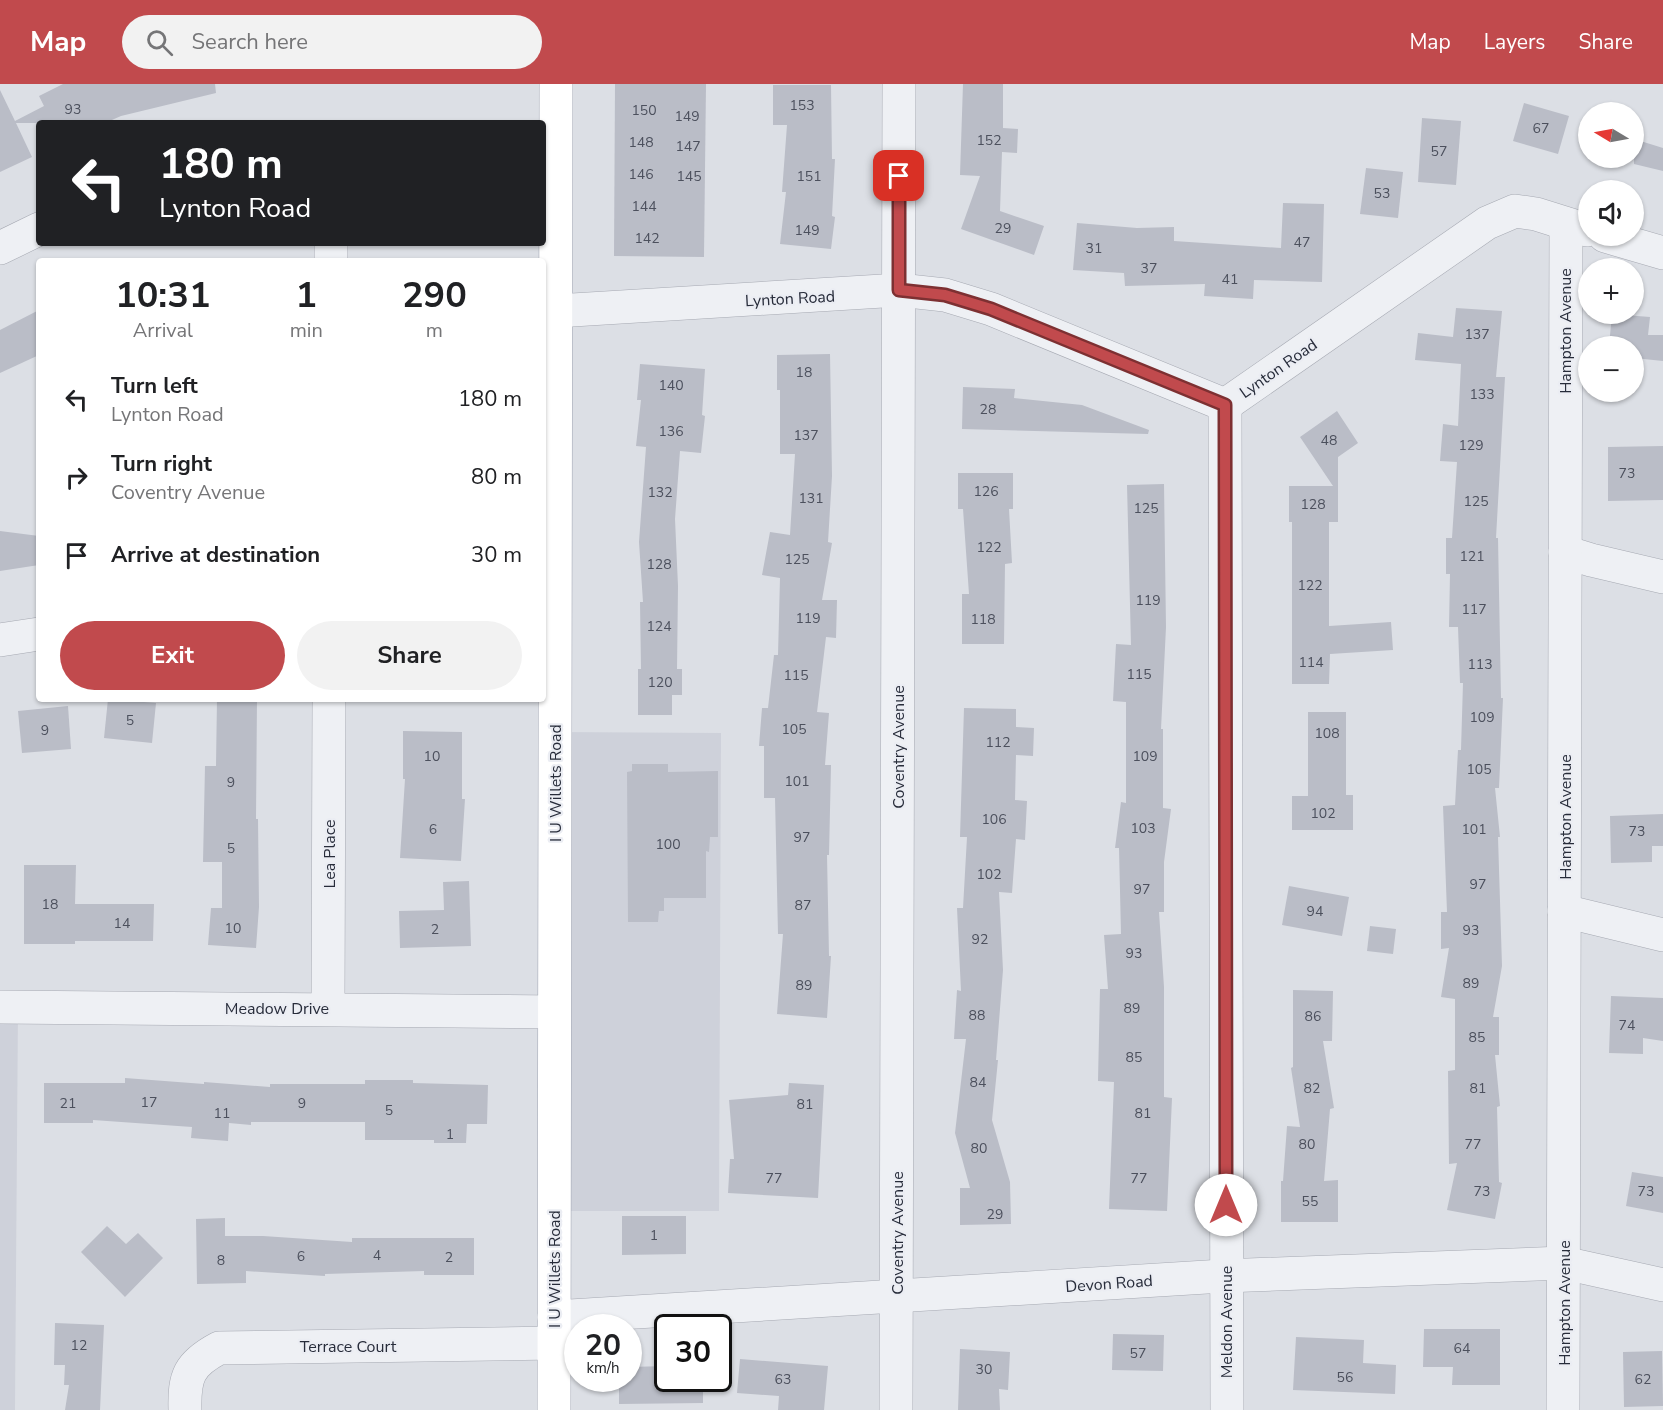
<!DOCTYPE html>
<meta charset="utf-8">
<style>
body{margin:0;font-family:"Nunito Sans",sans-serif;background:#f2f2f2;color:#202124;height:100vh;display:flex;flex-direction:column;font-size:22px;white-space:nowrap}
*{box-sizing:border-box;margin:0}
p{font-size:20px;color:#757577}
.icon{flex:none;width:33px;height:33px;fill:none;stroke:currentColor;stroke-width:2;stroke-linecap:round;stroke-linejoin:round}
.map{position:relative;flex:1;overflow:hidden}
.sheet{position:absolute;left:36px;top:174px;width:510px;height:444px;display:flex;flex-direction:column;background:#fff;border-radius:6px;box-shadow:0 2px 4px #0004}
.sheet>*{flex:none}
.guide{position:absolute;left:36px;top:36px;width:510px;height:126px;border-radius:6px;box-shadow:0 2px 4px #0004;background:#202124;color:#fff;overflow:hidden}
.needle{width:39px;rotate:280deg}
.fabs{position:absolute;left:1578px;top:18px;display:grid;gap:12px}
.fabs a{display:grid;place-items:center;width:66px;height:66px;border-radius:50%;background:#fff;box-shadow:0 2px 4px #0004;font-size:30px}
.speed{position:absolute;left:564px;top:1230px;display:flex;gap:12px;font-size:30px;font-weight:700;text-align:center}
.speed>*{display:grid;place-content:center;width:78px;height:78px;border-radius:50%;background:#fff;box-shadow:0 2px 4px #0004;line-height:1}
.speed small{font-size:15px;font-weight:400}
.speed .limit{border:3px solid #111;border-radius:9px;background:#fff;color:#111}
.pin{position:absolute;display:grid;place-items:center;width:51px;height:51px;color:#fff;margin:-26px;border-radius:12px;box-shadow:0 3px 9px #0006}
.me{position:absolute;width:66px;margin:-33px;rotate:0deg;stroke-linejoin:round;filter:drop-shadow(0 0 4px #0008)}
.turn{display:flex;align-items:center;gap:21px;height:126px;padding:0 24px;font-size:27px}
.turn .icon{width:78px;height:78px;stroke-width:2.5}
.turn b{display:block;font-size:42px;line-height:51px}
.eta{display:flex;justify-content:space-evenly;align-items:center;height:102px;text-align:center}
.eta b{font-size:36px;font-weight:700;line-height:42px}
.cta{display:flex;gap:12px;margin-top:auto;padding:12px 24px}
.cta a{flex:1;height:69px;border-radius:36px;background:#c14a4d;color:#fff;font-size:24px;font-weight:700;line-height:69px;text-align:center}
.cta a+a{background:#f2f2f2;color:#202124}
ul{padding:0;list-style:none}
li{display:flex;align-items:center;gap:18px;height:78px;padding:0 24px}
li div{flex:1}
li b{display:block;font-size:22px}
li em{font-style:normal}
header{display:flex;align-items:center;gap:36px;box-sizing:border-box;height:84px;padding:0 30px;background:#c14a4d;color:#fff}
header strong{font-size:28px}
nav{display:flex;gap:33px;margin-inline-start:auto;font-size:21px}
.search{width:420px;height:54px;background:#f2f2f2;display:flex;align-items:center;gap:15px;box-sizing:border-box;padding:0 21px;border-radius:33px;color:#757577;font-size:22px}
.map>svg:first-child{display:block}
.built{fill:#ced1da}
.building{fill:#babdc7}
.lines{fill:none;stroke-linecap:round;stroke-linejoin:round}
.minor-casing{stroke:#a6a9b2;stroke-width:34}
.major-casing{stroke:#9da2b0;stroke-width:34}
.minor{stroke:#eef0f4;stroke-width:33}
.major{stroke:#fff;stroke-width:33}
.route-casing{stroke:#7d3032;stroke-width:15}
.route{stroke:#c14a4d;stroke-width:10}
.labels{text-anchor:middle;stroke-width:4.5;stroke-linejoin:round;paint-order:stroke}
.number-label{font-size:14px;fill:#4c505d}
.street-label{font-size:16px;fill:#272c3a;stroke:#ebedf3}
</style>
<header>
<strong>Map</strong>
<div class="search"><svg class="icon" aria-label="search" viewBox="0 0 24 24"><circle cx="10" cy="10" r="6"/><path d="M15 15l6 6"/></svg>Search here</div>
<nav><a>Map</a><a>Layers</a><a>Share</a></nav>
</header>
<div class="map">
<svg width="1663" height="1326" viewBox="0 0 1663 1326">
<rect width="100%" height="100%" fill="#dcdfe5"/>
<g class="built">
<polygon points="555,648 721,649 719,1127 554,1127"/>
<polygon points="0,923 18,923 15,1326 0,1326"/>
</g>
<g class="building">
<polygon points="63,0 215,0 216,9 121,32 105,39 16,39 32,73 0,88 0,6 15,37 44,22 39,12"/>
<polygon points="615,0 706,0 704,173 614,172"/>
<polygon points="963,0 1003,0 1003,44 1018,45 1017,69 1002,68 1000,127 1044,142 1034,171 961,145 980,92 960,91"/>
<polygon points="773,1 831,1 832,75 835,75 832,132 835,133 831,165 780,160 786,108 782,108 787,41 773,41"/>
<polygon points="1524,19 1569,32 1558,70 1513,57"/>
<polygon points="1422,34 1461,37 1456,101 1418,98"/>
<polygon points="1634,55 1663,64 1663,87 1634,80"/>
<polygon points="1366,84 1403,88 1398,134 1360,130"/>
<polygon points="1283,119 1324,120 1322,198 1254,196 1253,215 1204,212 1205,200 1125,202 1124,189 1073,186 1077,139 1137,144 1174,143 1174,157 1281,164"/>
<polygon points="1456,224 1502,227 1496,293 1505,293 1496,454 1498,454 1501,614 1503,614 1499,704 1495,704 1500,753 1498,753 1502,882 1493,933 1499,933 1499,971 1495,971 1500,1022 1497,1023 1499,1098 1502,1099 1495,1135 1447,1126 1457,1079 1449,1080 1448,987 1455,986 1455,915 1441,913 1449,864 1441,865 1441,828 1447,828 1443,722 1455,721 1458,666 1461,666 1463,599 1460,599 1458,543 1449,543 1450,490 1446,490 1446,454 1452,454 1457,378 1440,377 1443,340 1458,342 1461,280 1415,276 1418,249 1453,253"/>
<polygon points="39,226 39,271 0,289 0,246"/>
<polygon points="1612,230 1650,233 1648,251 1663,251 1663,277 1634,274 1634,262 1609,262"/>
<polygon points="830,270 832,392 828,458 832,459 822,516 837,516 836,554 826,553 817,628 829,629 825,681 831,681 829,771 827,771 829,872 831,872 827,934 777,930 783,850 778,850 775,714 764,714 764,662 759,662 762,624 768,624 774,571 778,571 780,494 762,491 770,448 790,451 795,370 780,370 780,306 777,306 777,271"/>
<polygon points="640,280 705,285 702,331 705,332 701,369 680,367 675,435 678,502 677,585 682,585 682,611 672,611 672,631 638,631 638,585 641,585 640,518 643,518 639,458 646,363 636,362 641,316 637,316"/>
<polygon points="963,303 1015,305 1014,314 1082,321 1149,346 1148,350 962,345"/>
<polygon points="1337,327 1358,359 1338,373 1338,438 1329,438 1329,542 1391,538 1393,566 1330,570 1329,600 1292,600 1292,438 1289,438 1289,402 1333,402 1300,353"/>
<polygon points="1663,362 1663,416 1608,417 1608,363"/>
<polygon points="958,389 1013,389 1013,425 1009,425 1012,479 1005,480 1004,560 962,560 962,510 969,510 963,425 958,425"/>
<polygon points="1164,400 1166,543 1161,645 1163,645 1163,724 1171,725 1164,778 1164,828 1159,828 1164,903 1164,1013 1172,1014 1167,1127 1109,1125 1114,998 1098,997 1100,905 1108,905 1104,851 1121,850 1119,764 1115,764 1121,718 1126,719 1126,618 1113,617 1116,560 1131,561 1127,401"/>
<polygon points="0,447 39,452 39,481 0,487"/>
<polygon points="108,615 156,619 152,659 104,654"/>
<polygon points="217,615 257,615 256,735 258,735 259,823 256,864 208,861 211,824 222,824 222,778 203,778 205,682 216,682"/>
<polygon points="68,622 71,665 22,669 18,627"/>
<polygon points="964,624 1016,625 1016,643 1034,644 1033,672 1016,671 1015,716 1027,717 1025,756 1016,755 1012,809 999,808 1003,886 996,976 998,976 992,1036 1010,1098 1011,1140 960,1141 960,1104 970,1104 955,1049 966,955 954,955 957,906 961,907 957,824 963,824 967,753 960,753"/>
<polygon points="1308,628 1346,628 1346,711 1353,711 1353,746 1292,746 1292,712 1308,712"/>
<polygon points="403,647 462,648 462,715 465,715 461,777 400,774 405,695 403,695"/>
<polygon points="632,680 668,680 668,688 718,687 718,753 710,753 709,768 706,767 706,814 664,814 664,827 659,827 658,838 628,838 627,688 632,687"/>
<polygon points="1663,730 1663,762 1652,762 1652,778 1611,779 1610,732"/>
<polygon points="24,781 76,781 75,820 154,820 153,857 75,857 75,860 24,860"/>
<polygon points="469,797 471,862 400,864 399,827 444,826 443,798"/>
<polygon points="1289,802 1349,813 1342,852 1282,841"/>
<polygon points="1370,842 1396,845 1393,870 1367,867"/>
<polygon points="1293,906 1333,907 1332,957 1323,957 1334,1024 1330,1025 1324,1097 1338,1096 1338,1138 1281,1138 1281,1097 1283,1097 1287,1042 1300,1043 1291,984 1293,983"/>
<polygon points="1611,912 1663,914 1663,957 1643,954 1643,970 1609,969"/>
<polygon points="125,994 204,1000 204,998 270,1003 270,1000 365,1000 365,996 413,996 413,999 488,1001 487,1040 467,1040 466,1059 434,1059 434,1056 365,1056 365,1038 251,1038 251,1041 229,1039 228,1057 191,1054 192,1043 93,1036 93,1039 44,1039 44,999 125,999"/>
<polygon points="789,999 824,1001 818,1114 728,1109 730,1075 734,1075 729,1016 788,1011"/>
<polygon points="1632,1088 1663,1093 1663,1129 1626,1122"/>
<polygon points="622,1132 686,1132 686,1170 622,1171"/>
<polygon points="225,1134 225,1152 263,1152 352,1158 352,1154 474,1154 474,1191 424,1191 424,1187 325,1190 325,1192 246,1187 246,1199 197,1200 196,1135"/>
<polygon points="107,1142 126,1160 138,1149 163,1174 125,1213 81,1168"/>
<polygon points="55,1239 104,1241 100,1326 65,1326 69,1301 64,1301 65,1281 54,1281"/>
<polygon points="1424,1245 1500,1245 1500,1301 1452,1301 1453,1283 1423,1283"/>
<polygon points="1113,1250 1164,1251 1163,1287 1112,1286"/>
<polygon points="1296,1253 1364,1256 1363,1279 1396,1281 1395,1310 1293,1306"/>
<polygon points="960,1265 1010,1268 1008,1306 999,1305 1000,1326 958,1326"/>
<polygon points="1662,1267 1663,1322 1624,1323 1623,1268"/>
<polygon points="740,1275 828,1282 824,1326 778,1326 779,1312 737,1309"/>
<polygon points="668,1282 668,1294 703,1294 703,1319 619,1320 619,1294 628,1294 628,1283"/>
</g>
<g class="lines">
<defs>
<g id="minor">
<polyline points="1605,152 1663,169"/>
<polyline points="0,164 39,145"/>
<polyline points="331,177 331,159"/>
<polyline points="556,227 899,206 945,211 991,225 1225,321"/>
<polyline points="1225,321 1227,1326"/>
<polyline points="1225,321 1487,139 1515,127 1536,130 1587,146"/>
<polyline points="1565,468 1591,476 1663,493"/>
<polyline points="0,556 39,550"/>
<polyline points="1564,827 1663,851"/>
<polyline points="0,923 554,928"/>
<polyline points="328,924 329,615"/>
<polyline points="554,1233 1223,1192 1564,1179 1663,1201"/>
<path d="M 185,1326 C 184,1292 189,1280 219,1264 L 554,1259"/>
<polyline points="896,1326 899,0"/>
<polyline points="1563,1326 1566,140"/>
</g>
<polyline id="major" points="554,1326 556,0"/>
</defs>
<use href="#minor" class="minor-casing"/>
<use href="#major" class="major-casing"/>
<use href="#minor" class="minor"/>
<use href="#major" class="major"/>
</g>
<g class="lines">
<defs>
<polyline id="route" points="899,92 899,206 945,211 991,225 1225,321 1226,1121"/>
</defs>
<use href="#route" class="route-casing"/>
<use href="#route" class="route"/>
</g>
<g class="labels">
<g class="number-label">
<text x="802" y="26">153</text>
<text x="73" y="30">93</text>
<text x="644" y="31">150</text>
<text x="687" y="37">149</text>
<text x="1541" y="49">67</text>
<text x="989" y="61">152</text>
<text x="641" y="63">148</text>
<text x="688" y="67">147</text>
<text x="1439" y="72">57</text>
<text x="641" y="95">146</text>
<text x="689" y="97">145</text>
<text x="809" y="97">151</text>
<text x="1382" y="114">53</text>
<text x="644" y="127">144</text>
<text x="1003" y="149">29</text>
<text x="807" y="151">149</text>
<text x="647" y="159">142</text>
<text x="1302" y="163">47</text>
<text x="1094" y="169">31</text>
<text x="1149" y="189">37</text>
<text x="1230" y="200">41</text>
<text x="1477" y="255">137</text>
<text x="804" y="293">18</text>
<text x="671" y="306">140</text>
<text x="1482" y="315">133</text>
<text x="988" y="330">28</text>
<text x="671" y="352">136</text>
<text x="806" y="356">137</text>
<text x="1329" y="361">48</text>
<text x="1471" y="366">129</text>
<text x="1627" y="394">73</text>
<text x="986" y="412">126</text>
<text x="660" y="413">132</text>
<text x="811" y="419">131</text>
<text x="1476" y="422">125</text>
<text x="1313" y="425">128</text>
<text x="1146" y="429">125</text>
<text x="989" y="468">122</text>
<text x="1472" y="477">121</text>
<text x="797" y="480">125</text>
<text x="659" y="485">128</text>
<text x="1310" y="506">122</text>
<text x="1148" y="521">119</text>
<text x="1474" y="530">117</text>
<text x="808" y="539">119</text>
<text x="983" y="540">118</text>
<text x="659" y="547">124</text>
<text x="1311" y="583">114</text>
<text x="1480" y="585">113</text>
<text x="1139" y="595">115</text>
<text x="796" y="596">115</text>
<text x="660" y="603">120</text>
<text x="1482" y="638">109</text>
<text x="130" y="641">5</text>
<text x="794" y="650">105</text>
<text x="45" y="651">9</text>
<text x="1327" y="654">108</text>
<text x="998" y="663">112</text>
<text x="432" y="677">10</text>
<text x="1145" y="677">109</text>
<text x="1479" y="690">105</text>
<text x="797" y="702">101</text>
<text x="231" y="703">9</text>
<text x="1323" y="734">102</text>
<text x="994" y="740">106</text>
<text x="1143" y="749">103</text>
<text x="433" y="750">6</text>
<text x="1474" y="750">101</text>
<text x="1637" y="752">73</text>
<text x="802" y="758">97</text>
<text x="668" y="765">100</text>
<text x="231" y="769">5</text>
<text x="989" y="795">102</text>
<text x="1478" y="805">97</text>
<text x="1142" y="810">97</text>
<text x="50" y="825">18</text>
<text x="803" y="826">87</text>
<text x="1315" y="832">94</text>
<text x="122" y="844">14</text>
<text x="233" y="849">10</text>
<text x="435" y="850">2</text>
<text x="1471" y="851">93</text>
<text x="980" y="860">92</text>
<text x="1134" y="874">93</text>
<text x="1471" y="904">89</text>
<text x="804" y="906">89</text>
<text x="1132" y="929">89</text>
<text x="977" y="936">88</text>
<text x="1313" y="937">86</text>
<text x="1627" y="946">74</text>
<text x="1477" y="958">85</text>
<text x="1134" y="978">85</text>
<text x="978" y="1003">84</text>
<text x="1312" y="1009">82</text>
<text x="1478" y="1009">81</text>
<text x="149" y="1023">17</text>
<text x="68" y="1024">21</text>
<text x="302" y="1024">9</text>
<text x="805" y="1025">81</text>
<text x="389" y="1031">5</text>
<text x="222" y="1034">11</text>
<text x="1143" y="1034">81</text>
<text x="450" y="1055">1</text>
<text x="1307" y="1065">80</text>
<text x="1473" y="1065">77</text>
<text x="979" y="1069">80</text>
<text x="774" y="1099">77</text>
<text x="1139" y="1099">77</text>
<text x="1482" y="1112">73</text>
<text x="1646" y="1112">73</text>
<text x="1310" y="1122">55</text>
<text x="995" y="1135">29</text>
<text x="654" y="1156">1</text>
<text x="377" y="1176">4</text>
<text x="301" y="1177">6</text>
<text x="449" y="1178">2</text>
<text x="221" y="1181">8</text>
<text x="79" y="1266">12</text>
<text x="1462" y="1269">64</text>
<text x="1138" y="1274">57</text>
<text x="984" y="1290">30</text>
<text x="1345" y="1298">56</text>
<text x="783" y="1300">63</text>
<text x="1643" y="1300">62</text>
</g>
<g class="street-label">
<text transform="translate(790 214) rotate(-3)" y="6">Lynton Road</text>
<text transform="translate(1565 247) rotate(-90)" y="6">Hampton Avenue</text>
<text transform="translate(1278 284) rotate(-35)" y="6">Lynton Road</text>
<text transform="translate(898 663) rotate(-90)" y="6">Coventry Avenue</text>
<text transform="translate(555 699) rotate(-90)" y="6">I U Willets Road</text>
<text transform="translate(1565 733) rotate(-90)" y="6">Hampton Avenue</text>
<text transform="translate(329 770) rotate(-90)" y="6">Lea Place</text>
<text x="277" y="930">Meadow Drive</text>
<text transform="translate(897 1149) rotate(-90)" y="6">Coventry Avenue</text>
<text transform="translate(554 1185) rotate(-90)" y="6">I U Willets Road</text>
<text transform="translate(1109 1199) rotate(-4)" y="6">Devon Road</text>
<text transform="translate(1564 1219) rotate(-90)" y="6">Hampton Avenue</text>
<text transform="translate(1226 1238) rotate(-90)" y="6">Meldon Avenue</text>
<text x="348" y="1268">Terrace Court</text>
</g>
</g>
</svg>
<div class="fabs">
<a><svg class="needle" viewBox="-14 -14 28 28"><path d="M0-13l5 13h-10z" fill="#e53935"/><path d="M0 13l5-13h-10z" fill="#757577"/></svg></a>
<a><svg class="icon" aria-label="sound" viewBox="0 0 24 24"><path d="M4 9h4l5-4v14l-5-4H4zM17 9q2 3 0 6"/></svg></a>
<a>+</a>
<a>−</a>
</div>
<div class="speed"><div>20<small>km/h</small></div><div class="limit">30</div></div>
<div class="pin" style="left:899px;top:92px;background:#d93025"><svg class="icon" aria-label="arrive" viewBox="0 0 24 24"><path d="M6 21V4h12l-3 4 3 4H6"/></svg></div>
<svg class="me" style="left:1226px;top:1121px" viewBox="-20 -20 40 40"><circle r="19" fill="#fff"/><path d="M0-13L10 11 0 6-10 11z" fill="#c14a4d"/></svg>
<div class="guide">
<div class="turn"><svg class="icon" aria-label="left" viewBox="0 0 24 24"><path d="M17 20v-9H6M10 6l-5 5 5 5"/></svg><div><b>180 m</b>Lynton Road</div></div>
</div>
<section class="sheet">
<div class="eta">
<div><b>10:31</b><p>Arrival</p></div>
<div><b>1</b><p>min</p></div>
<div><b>290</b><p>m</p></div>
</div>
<ul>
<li><svg class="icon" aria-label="left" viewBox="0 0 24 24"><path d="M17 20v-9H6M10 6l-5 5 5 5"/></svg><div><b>Turn left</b><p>Lynton Road</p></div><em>180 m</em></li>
<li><svg class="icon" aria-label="right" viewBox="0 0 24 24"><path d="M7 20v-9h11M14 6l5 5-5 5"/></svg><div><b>Turn right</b><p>Coventry Avenue</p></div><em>80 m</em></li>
<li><svg class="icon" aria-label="arrive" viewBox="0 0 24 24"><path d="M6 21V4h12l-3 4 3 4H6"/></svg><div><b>Arrive at destination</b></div><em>30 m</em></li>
</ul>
<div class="cta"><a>Exit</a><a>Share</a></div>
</section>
</div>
